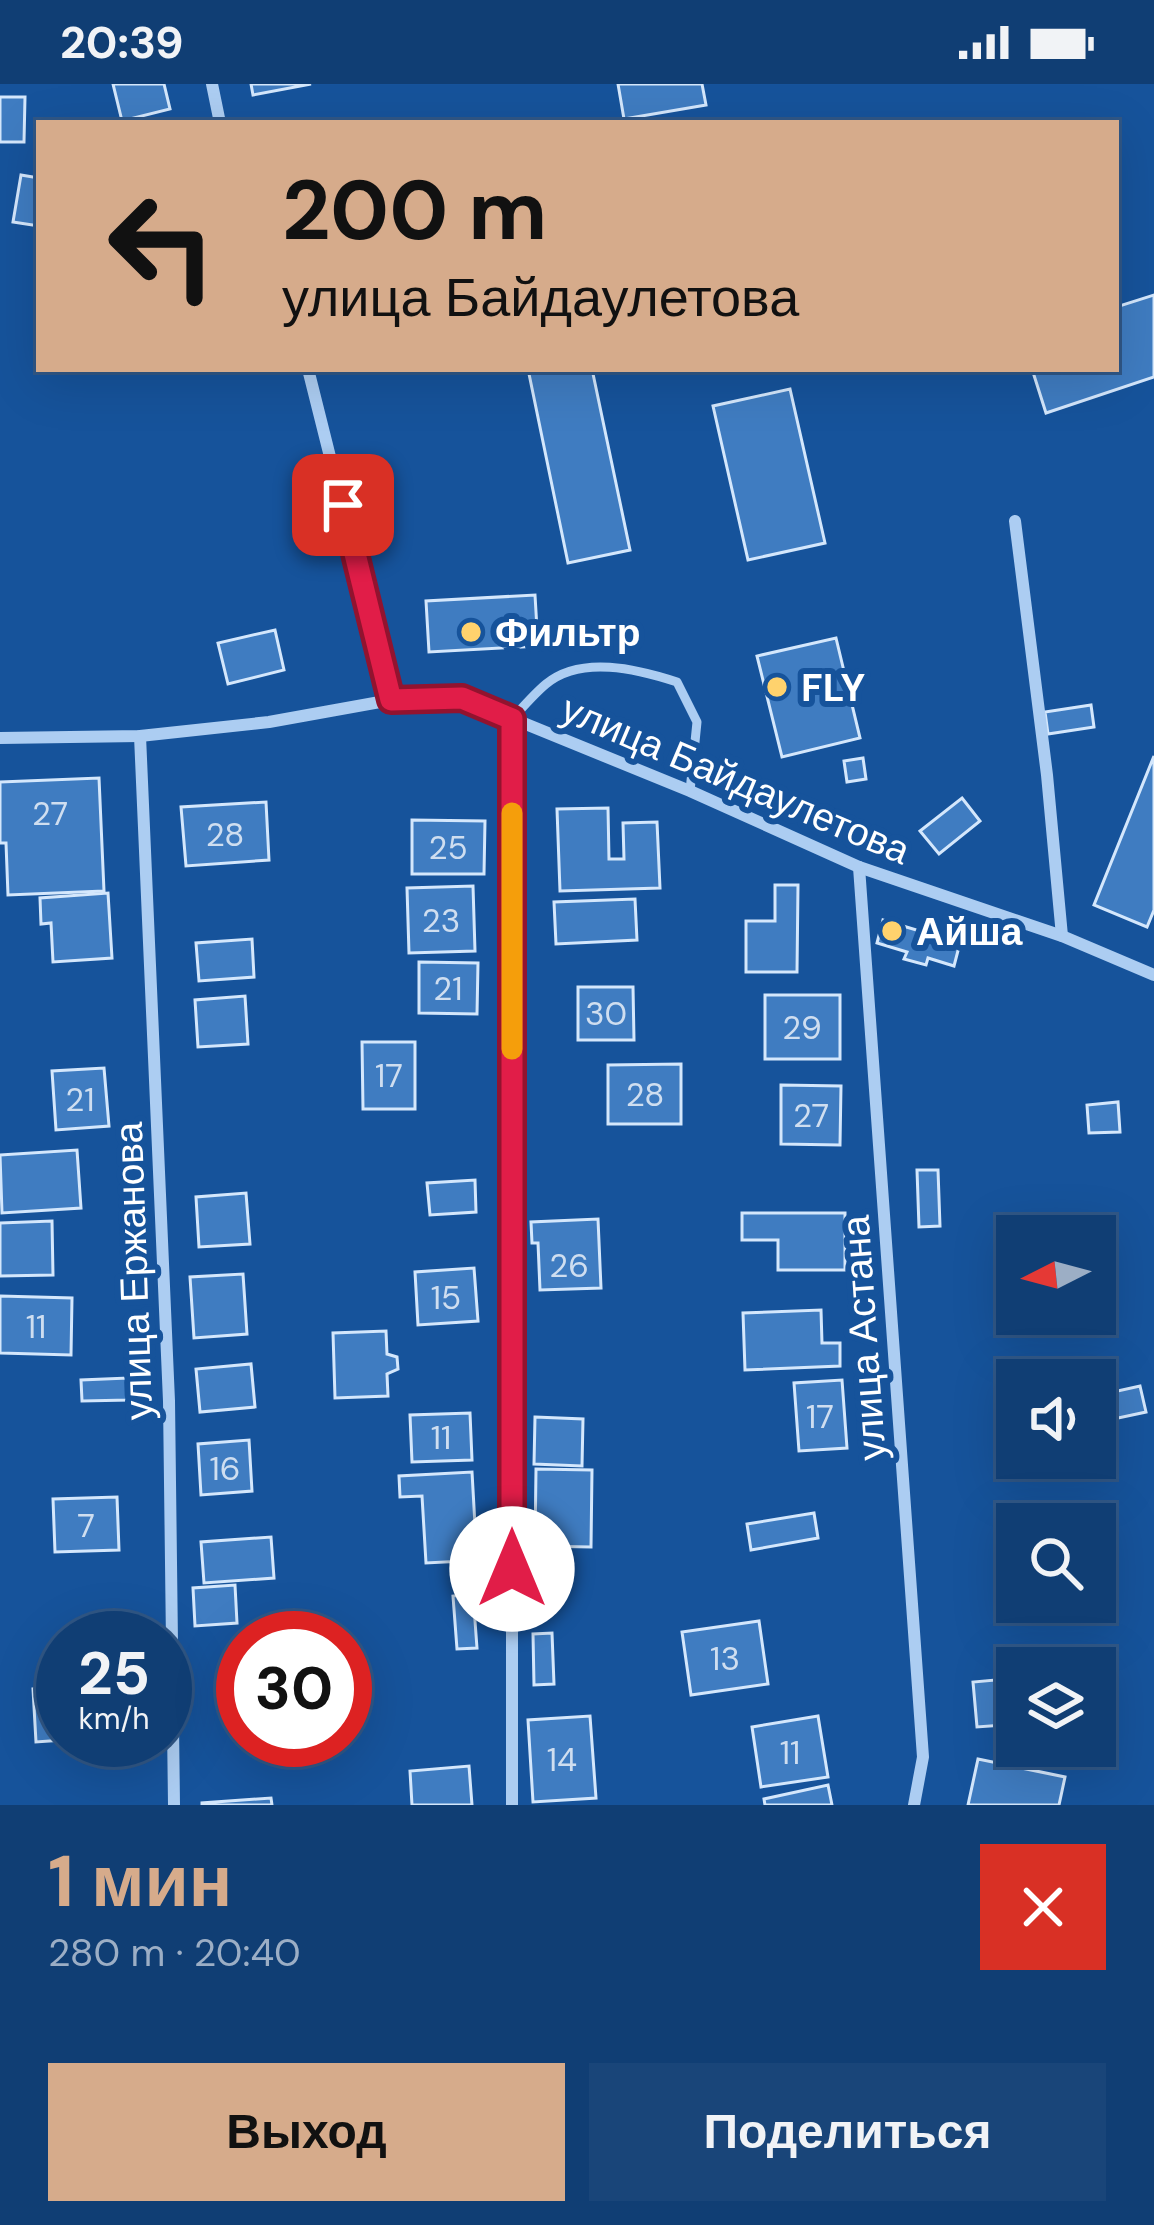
<!DOCTYPE html>
<html lang="ru">
<meta charset="utf-8">
<style>
body{margin:0;font-family:"DM Sans",sans-serif;background:#194579;color:#f1f3f6;height:100vh;display:flex;flex-direction:column;font-size:45px;white-space:nowrap}
*{box-sizing:border-box;margin:0}
p{font-size:39px;color:#9caec5}
.icon{flex:none;width:66px;height:66px;fill:none;stroke:currentColor;stroke-width:2;stroke-linecap:round;stroke-linejoin:round}
.map{position:relative;height:1721px;overflow:hidden}
.side{display:flex;flex-direction:column;background:#103e74;flex:1}
.side>*{flex:none}
.banner{position:absolute;left:36px;top:36px;width:1083px;height:252px;border-radius:0px;box-shadow:0 12px 48px #0002,0 0 0 3px #305786;background:#d6ab8b;color:#111;overflow:hidden}
.needle{width:78px;rotate:264deg}
.fabs{position:absolute;left:996px;top:1131px;display:grid;gap:24px}
.fabs a{display:grid;place-items:center;width:120px;height:120px;border-radius:0px;background:#103e74;box-shadow:0 12px 48px #0002,0 0 0 3px #305786;font-size:60px}
.speed{position:absolute;left:36px;top:1527px;display:flex;gap:24px;font-size:60px;font-weight:700;text-align:center}
.speed>*{display:grid;place-content:center;width:156px;height:156px;border-radius:50%;background:#103e74;box-shadow:0 12px 48px #0002,0 0 0 3px #305786;line-height:1}
.speed small{font-size:30px;font-weight:400}
.speed .limit{border:18px solid #d22;background:#fff;color:#111}
.pin{position:absolute;display:grid;place-items:center;width:102px;height:102px;color:#fff;margin:-51px;border-radius:24px;box-shadow:0 6px 18px #0006}
.me{position:absolute;width:132px;margin:-66px;rotate:0deg;stroke-linejoin:round;filter:drop-shadow(0 0 9px #0008)}
.turn{display:flex;align-items:center;gap:42px;height:252px;padding:0 48px;font-size:54px}
.turn .icon{width:156px;height:156px;stroke-width:2.5}
.turn b{display:block;font-size:84px;line-height:102px}
.round{display:grid;place-items:center;flex:none;width:126px;height:126px;border-radius:0px;background:#194579}
.summary{display:flex;align-items:center;justify-content:space-between;height:204px;padding:0 48px}
h1{font-size:72px;font-weight:700;line-height:90px;color:#d6ab8b}
.action{display:flex;gap:24px;margin-top:auto;padding:24px 48px}
.action a{flex:1;height:138px;border-radius:0px;background:#d6ab8b;color:#111;font-size:48px;font-weight:700;line-height:138px;text-align:center}
.action a+a{background:#194579;color:#f1f3f6}
.status{display:flex;justify-content:space-between;align-items:center;height:84px;padding:0 60px;background:#103e74;direction:ltr}
.status svg{height:33px;fill:currentColor}
.map>svg:first-child{display:block}
.building{fill:#3f7cc1;stroke:#d4e7fc;stroke-width:3}
.lines{fill:none;stroke-linecap:round;stroke-linejoin:round}
.lane{stroke:#accdf2;stroke-width:9}
.street{stroke:#accdf2;stroke-width:12}
.route-casing{stroke:#92132f;stroke-width:30}
.route{stroke:#e11d48;stroke-width:21}
.slow{stroke:#f59e0b;stroke-width:21}
.poi-dot{fill:#ffd26d;stroke:#16539b;stroke-width:4.5}
.labels{text-anchor:middle;stroke-width:12;stroke-linejoin:round;paint-order:stroke}
.number-label{font-size:33px;fill:#cfdef0}
.poi-label{font-size:39px;font-weight:bold;fill:#fff;stroke:#16539b;text-anchor:start}
.street-label{font-size:39px;fill:#fff;stroke:#16539b}
</style>
<div class="status"><b>20:39</b><svg viewBox="0 0 49 12"><path d="M0 12V9h3v3zM5 12V6h3v6zM10 12V3h3v9zM15 12V0h3v12zM26 1h20v11H26zM47 4h2v5h-2z"/></svg></div>
<div class="map">
<svg width="1154" height="1721" viewBox="0 0 1154 1721">
<rect width="100%" height="100%" fill="#16539b"/>
<g class="building">
<polygon points="113,0 164,0 170,25 122,37"/>
<polygon points="251,0 311,0 253,11"/>
<polygon points="618,0 702,0 706,21 624,35"/>
<polygon points="0,13 25,13 24,58 0,58"/>
<polygon points="21,91 39,94 39,142 13,138"/>
<polygon points="1154,211 1154,293 1046,329 1032,285 1116,285 1116,223"/>
<polygon points="528,285 592,285 630,466 568,479"/>
<polygon points="790,305 825,459 748,476 713,322"/>
<polygon points="535,511 538,562 429,568 426,517"/>
<polygon points="275,546 284,586 228,600 218,559"/>
<polygon points="836,554 860,654 782,673 757,572"/>
<polygon points="1091,621 1094,643 1048,650 1045,628"/>
<polygon points="1154,672 1154,826 1147,843 1094,821"/>
<polygon points="863,674 866,695 847,698 844,677"/>
<polygon points="99,694 104,807 8,811 6,759 0,759 0,698"/>
<polygon points="962,714 980,737 939,770 920,747"/>
<polygon points="266,718 269,776 186,782 181,723"/>
<polygon points="608,724 609,775 624,775 623,739 657,738 660,804 560,807 557,725"/>
<polygon points="412,736 485,737 484,790 412,790"/>
<polygon points="775,801 798,801 797,888 746,888 746,837 775,837"/>
<polygon points="473,802 475,867 409,869 407,804"/>
<polygon points="108,809 112,874 53,878 51,839 41,840 40,814"/>
<polygon points="635,815 637,856 556,860 554,818"/>
<polygon points="883,836 960,859 954,882 928,874 926,881 904,875 907,868 877,859"/>
<polygon points="252,855 254,893 199,897 196,859"/>
<polygon points="419,878 478,879 477,930 419,929"/>
<polygon points="578,903 633,903 634,956 578,956"/>
<rect x="765" y="911" width="75" height="64"/>
<polygon points="245,912 248,960 198,963 195,916"/>
<polygon points="362,958 415,958 415,1025 363,1025"/>
<polygon points="681,980 681,1040 608,1040 608,981"/>
<polygon points="104,984 109,1042 56,1046 52,987"/>
<polygon points="781,1001 841,1002 840,1061 781,1060"/>
<polygon points="1118,1018 1120,1048 1089,1049 1087,1021"/>
<polygon points="77,1066 81,1124 2,1129 0,1071"/>
<polygon points="917,1086 938,1086 940,1142 919,1143"/>
<polygon points="475,1096 476,1128 430,1131 427,1099"/>
<polygon points="246,1109 250,1160 199,1163 196,1113"/>
<polygon points="742,1129 845,1129 845,1186 778,1186 778,1156 742,1156"/>
<polygon points="598,1135 601,1204 540,1206 538,1159 532,1159 531,1138"/>
<polygon points="52,1137 53,1191 0,1192 0,1139"/>
<polygon points="474,1184 478,1237 418,1241 415,1188"/>
<polygon points="243,1190 247,1250 194,1254 190,1193"/>
<polygon points="0,1212 72,1214 71,1271 0,1269"/>
<polygon points="821,1226 822,1259 840,1259 840,1282 745,1286 743,1229"/>
<polygon points="386,1247 387,1270 397,1273 398,1285 387,1290 388,1312 335,1314 333,1249"/>
<polygon points="251,1280 255,1323 200,1328 196,1285"/>
<polygon points="128,1294 129,1316 82,1317 81,1296"/>
<polygon points="842,1296 847,1364 799,1367 794,1299"/>
<polygon points="1140,1302 1146,1328 1095,1339 1095,1312"/>
<polygon points="470,1329 472,1376 412,1378 410,1331"/>
<polygon points="535,1333 583,1335 582,1382 534,1380"/>
<polygon points="249,1356 252,1407 201,1411 198,1360"/>
<polygon points="536,1385 592,1386 591,1463 535,1462"/>
<polygon points="472,1388 476,1459 482,1459 483,1476 426,1479 422,1412 400,1413 399,1392"/>
<polygon points="117,1413 119,1466 55,1468 53,1415"/>
<polygon points="814,1429 818,1454 751,1466 747,1440"/>
<polygon points="271,1453 274,1494 204,1499 201,1458"/>
<polygon points="235,1501 237,1539 195,1542 193,1504"/>
<polygon points="473,1510 477,1564 457,1565 453,1512"/>
<polygon points="759,1537 768,1600 691,1611 682,1548"/>
<polygon points="552,1549 554,1600 534,1601 533,1550"/>
<polygon points="1017,1594 1017,1640 977,1643 973,1598"/>
<polygon points="63,1603 63,1656 36,1658 33,1605"/>
<polygon points="590,1632 596,1714 533,1718 528,1636"/>
<polygon points="818,1632 828,1693 761,1703 752,1643"/>
<polygon points="978,1675 1065,1693 1059,1721 968,1721"/>
<polygon points="469,1682 472,1721 412,1721 410,1687"/>
<polygon points="828,1701 832,1721 765,1721 764,1715"/>
<polygon points="271,1714 272,1721 202,1721 202,1719"/>
</g>
<g class="lines">
<path class="lane" d="M 512,635 C 523,623 534,610 546,600 C 581,571 637,585 677,598 L 697,638 L 690,707"/>
<g class="street">
<polyline points="212,0 220,39"/>
<polyline points="308,285 391,616"/>
<polyline points="1015,437 1047,691 1062,852"/>
<polyline points="512,635 512,1721"/>
<polyline points="140,652 169,1317 174,1721"/>
<polyline points="0,654 140,652 269,638 391,616 462,614 690,707 859,783 1062,852 1154,891"/>
<polyline points="859,783 923,1673 914,1721"/>
</g>
</g>
<g class="lines">
<defs>
<polyline id="route" points="343,421 391,616 462,614 512,635 512,1485"/>
</defs>
<use href="#route" class="route-casing"/>
<use href="#route" class="route"/>
<polyline class="slow" points="512,729 512,965"/>
</g>
<g class="poi-dot">
<circle cx="471" cy="548" r="12"/>
<circle cx="777" cy="603" r="12"/>
<circle cx="892" cy="847" r="12"/>
</g>
<g class="labels">
<g class="number-label">
<text x="50" y="741">27</text>
<text x="225" y="762">28</text>
<text x="448" y="775">25</text>
<text x="441" y="848">23</text>
<text x="448" y="916">21</text>
<text x="606" y="941">30</text>
<text x="802" y="955">29</text>
<text x="389" y="1003">17</text>
<text x="645" y="1022">28</text>
<text x="80" y="1027">21</text>
<text x="811" y="1043">27</text>
<text x="569" y="1193">26</text>
<text x="446" y="1225">15</text>
<text x="36" y="1254">11</text>
<text x="820" y="1344">17</text>
<text x="441" y="1365">11</text>
<text x="225" y="1396">16</text>
<text x="86" y="1453">7</text>
<text x="725" y="1586">13</text>
<text x="790" y="1680">11</text>
<text x="562" y="1687">14</text>
</g>
<g class="poi-label">
<text x="495" y="562">Фильтр</text>
<text x="801" y="617">FLY</text>
<text x="916" y="861">Айша</text>
</g>
<g class="street-label">
<text transform="translate(736 695) rotate(23)" y="14">улица Байдаулетова</text>
<text transform="translate(133 1187) rotate(-92)" y="14">улица Ержанова</text>
<text transform="translate(863 1254) rotate(-94)" y="14">улица Астана</text>
</g>
</g>
</svg>
<div class="fabs">
<a><svg class="needle" viewBox="-14 -14 28 28"><path d="M0-13l5 13h-10z" fill="#e53935"/><path d="M0 13l5-13h-10z" fill="#9caec5"/></svg></a>
<a><svg class="icon" aria-label="sound" viewBox="0 0 24 24"><path d="M4 9h4l5-4v14l-5-4H4zM17 9q2 3 0 6"/></svg></a>
<a><svg class="icon" aria-label="search" viewBox="0 0 24 24"><circle cx="10" cy="10" r="6"/><path d="M15 15l6 6"/></svg></a>
<a><svg class="icon" aria-label="layers" viewBox="0 0 24 24"><path d="M12 4l9 5-9 5-9-5zM3 14l9 5 9-5"/></svg></a>
</div>
<div class="speed"><div>25<small>km/h</small></div><div class="limit">30</div></div>
<div class="pin" style="left:343px;top:421px;background:#d93025"><svg class="icon" aria-label="arrive" viewBox="0 0 24 24"><path d="M6 21V4h12l-3 4 3 4H6"/></svg></div>
<svg class="me" style="left:512px;top:1485px" viewBox="-20 -20 40 40"><circle r="19" fill="#fff"/><path d="M0-13L10 11 0 6-10 11z" fill="#e11d48"/></svg>
<div class="banner">
<div class="turn"><svg class="icon" aria-label="left" viewBox="0 0 24 24"><path d="M17 20v-9H6M10 6l-5 5 5 5"/></svg><div><b>200 m</b>улица Байдаулетова</div></div>
</div>
</div>
<section class="side">
<div class="summary"><div><h1>1 мин</h1><p>280 m · 20:40</p></div><a class="round" style="background:#d93025;color:#fff"><svg class="icon" aria-label="close" viewBox="0 0 24 24"><path d="M6 6l12 12M18 6L6 18"/></svg></a></div>
<div class="action"><a>Выход</a><a>Поделиться</a></div>
</section>
